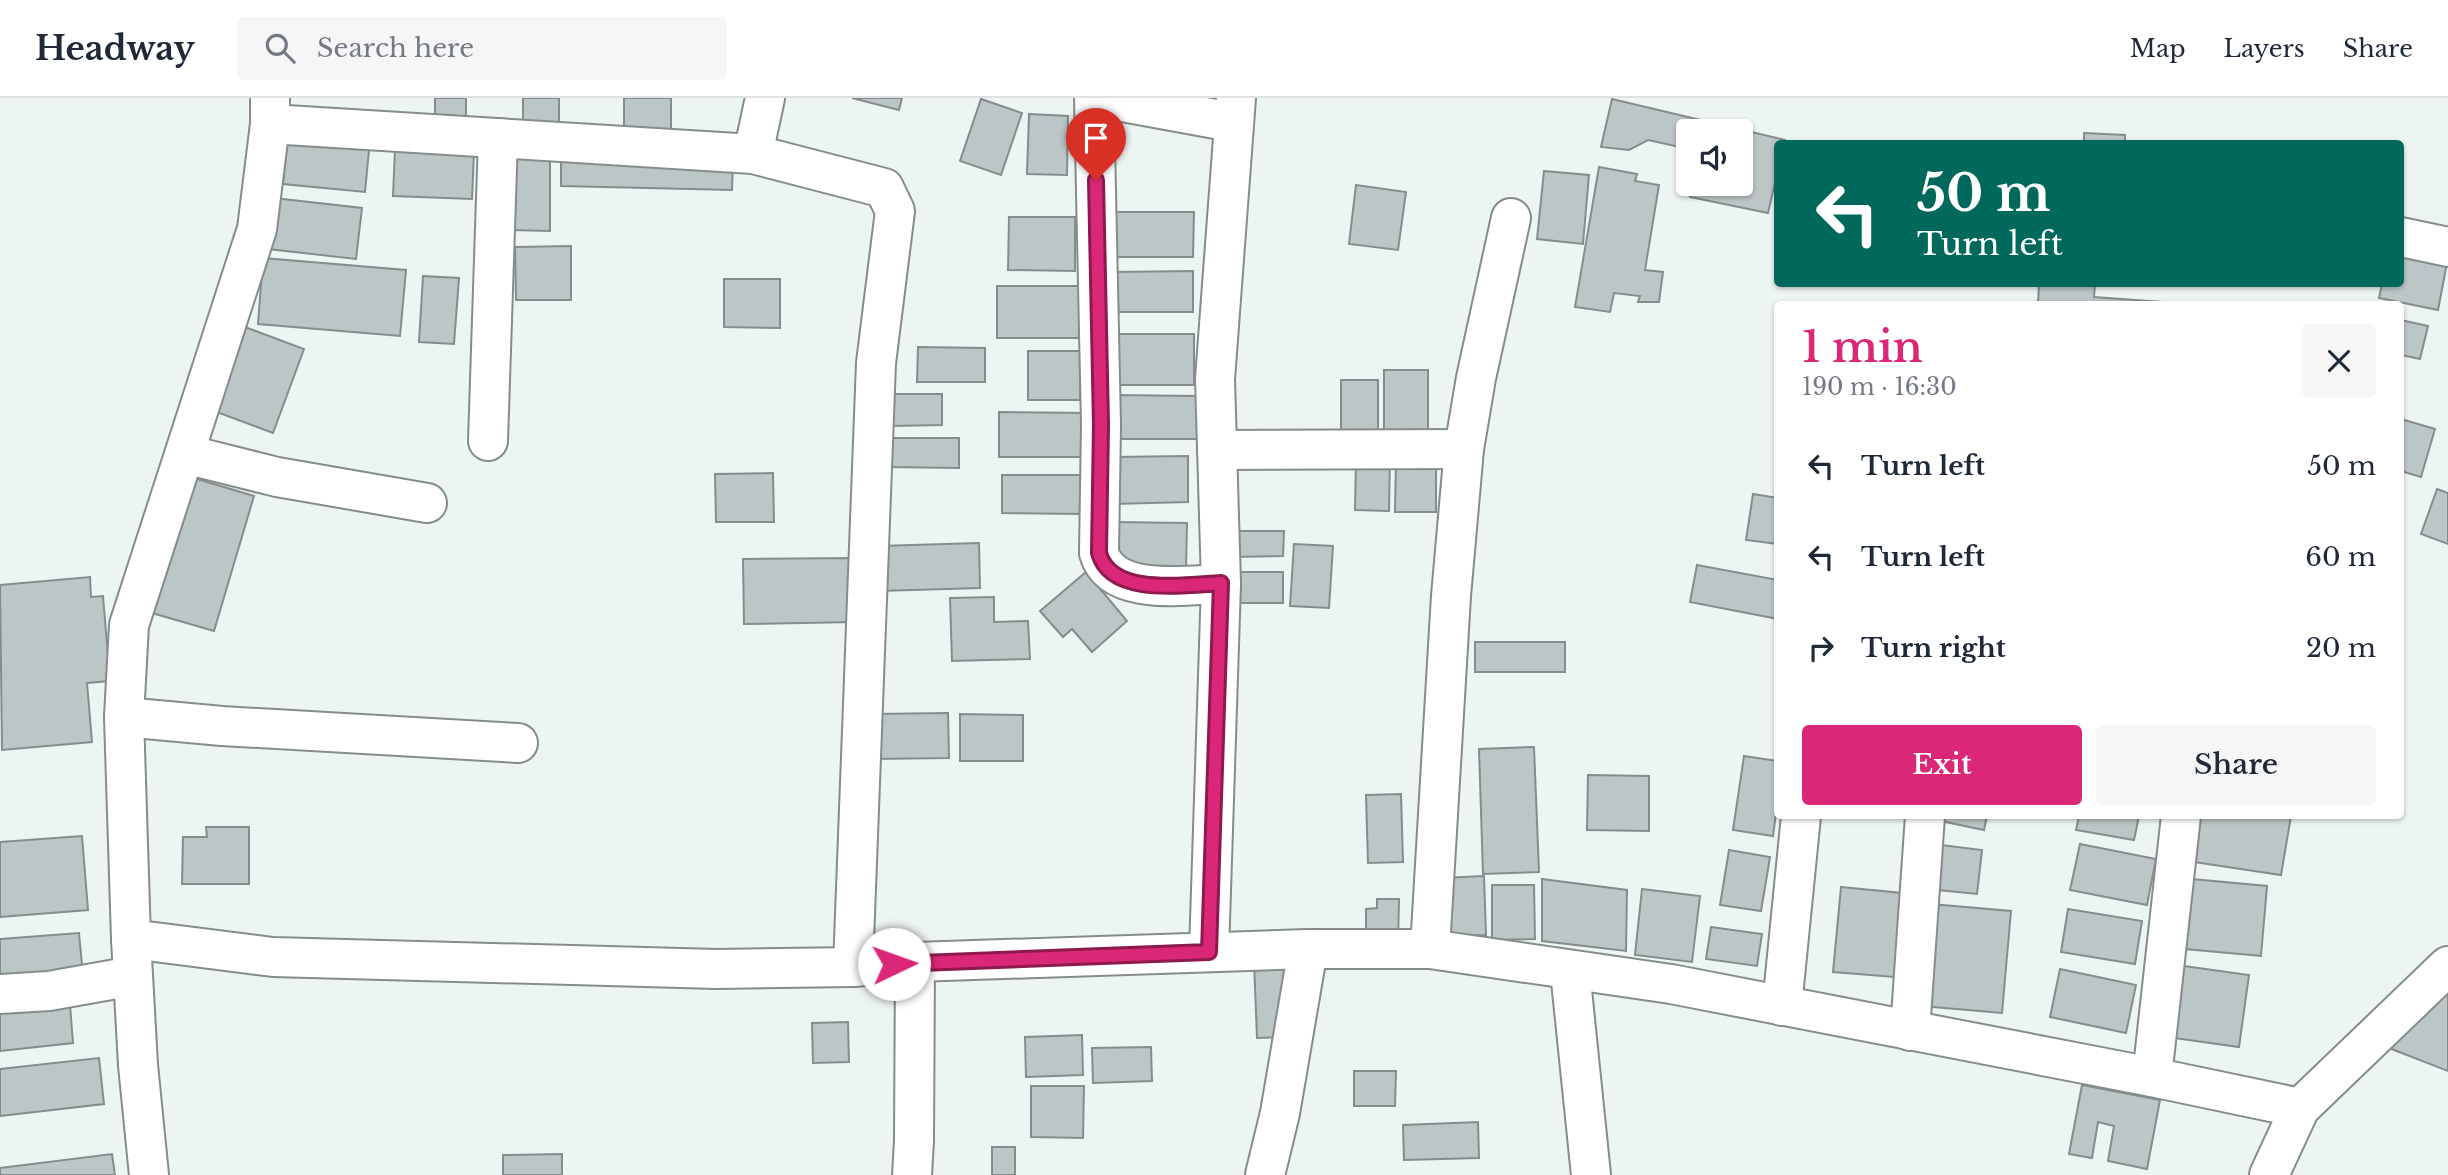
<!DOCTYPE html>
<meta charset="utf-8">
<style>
body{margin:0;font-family:"Libre Baskerville",serif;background:#f6f6f7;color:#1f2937;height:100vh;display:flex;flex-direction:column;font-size:26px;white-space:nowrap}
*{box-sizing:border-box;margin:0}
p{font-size:23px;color:#747a83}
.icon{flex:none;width:38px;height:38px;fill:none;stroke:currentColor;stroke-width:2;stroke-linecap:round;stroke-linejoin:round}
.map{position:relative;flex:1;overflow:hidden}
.drawer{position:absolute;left:1774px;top:203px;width:630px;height:518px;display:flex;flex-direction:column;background:#fff;border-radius:7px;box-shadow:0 2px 5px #0004}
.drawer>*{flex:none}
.top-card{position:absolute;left:1774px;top:42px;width:630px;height:147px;border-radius:7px;box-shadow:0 2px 5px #0004;background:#00695c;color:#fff;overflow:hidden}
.buttons{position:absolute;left:1676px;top:21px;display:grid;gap:14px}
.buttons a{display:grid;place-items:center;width:77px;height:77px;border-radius:7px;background:#fff;box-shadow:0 2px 5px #0004;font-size:35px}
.pin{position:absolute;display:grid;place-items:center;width:60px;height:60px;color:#fff;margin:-72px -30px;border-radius:50% 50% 50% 0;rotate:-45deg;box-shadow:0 0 7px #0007}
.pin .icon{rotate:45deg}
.me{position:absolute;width:77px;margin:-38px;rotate:87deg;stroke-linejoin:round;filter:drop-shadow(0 0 5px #0008)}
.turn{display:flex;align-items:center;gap:24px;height:147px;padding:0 28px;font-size:32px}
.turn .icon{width:91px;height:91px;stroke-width:2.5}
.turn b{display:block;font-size:49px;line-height:60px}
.round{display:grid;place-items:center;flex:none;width:74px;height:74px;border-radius:7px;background:#f6f6f7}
.overview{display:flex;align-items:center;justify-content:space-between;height:119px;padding:0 28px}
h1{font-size:42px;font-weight:600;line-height:52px;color:#db2777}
.primary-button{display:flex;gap:14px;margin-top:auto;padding:14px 28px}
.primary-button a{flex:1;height:80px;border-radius:7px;background:#db2777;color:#fff;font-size:28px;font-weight:600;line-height:80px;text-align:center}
.primary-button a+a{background:#f6f6f7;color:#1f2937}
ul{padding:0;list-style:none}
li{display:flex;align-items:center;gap:21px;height:91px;padding:0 28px}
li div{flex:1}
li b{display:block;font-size:26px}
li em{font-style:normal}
header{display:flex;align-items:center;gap:42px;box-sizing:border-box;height:98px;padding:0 35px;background:#fff;border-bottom:2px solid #e0e1e3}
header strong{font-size:33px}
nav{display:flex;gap:38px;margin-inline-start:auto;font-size:24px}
.search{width:490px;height:63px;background:#f6f6f7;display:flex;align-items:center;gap:18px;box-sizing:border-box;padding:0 24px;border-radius:7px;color:#747a83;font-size:26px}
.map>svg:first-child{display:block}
.building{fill:#bdc6c7;stroke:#848c8e;stroke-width:2}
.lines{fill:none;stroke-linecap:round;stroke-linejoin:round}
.minor-casing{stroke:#858d8b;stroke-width:42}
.minor{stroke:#fff;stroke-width:38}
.route-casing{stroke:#8e194d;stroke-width:18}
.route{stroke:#db2777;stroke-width:12}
</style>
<header>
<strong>Headway</strong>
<div class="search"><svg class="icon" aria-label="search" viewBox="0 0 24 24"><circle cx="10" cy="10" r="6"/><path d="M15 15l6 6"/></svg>Search here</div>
<nav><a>Map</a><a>Layers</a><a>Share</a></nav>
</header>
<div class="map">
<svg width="2448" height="1077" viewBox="0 0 2448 1077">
<rect width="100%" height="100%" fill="#edf5f3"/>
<g class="building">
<polygon points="435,0 466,0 466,28 435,29"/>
<rect x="523" y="0" width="36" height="33"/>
<polygon points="624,0 671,0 671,42 624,43"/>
<polygon points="852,0 902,0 899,12"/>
<polygon points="981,1 1022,15 1001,77 960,63"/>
<polygon points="1612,1 1785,42 1784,46 1778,46 1778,72 1768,115 1690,99 1693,86 1741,86 1741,33 1689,33 1689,51 1648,42 1629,52 1601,49"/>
<polygon points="1029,16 1068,18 1067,77 1027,76"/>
<polygon points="2084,35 2125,37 2125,46 2084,46"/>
<polygon points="287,43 369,52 365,94 283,86"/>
<polygon points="395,51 474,54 472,101 393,98"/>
<polygon points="510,52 550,52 550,133 510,132"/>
<polygon points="561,61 733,64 732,92 561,88"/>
<polygon points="1599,69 1637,76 1635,83 1659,87 1645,172 1663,174 1659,204 1638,204 1640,198 1614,195 1610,214 1575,209"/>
<polygon points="1544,73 1589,77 1583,146 1537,141"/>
<polygon points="1356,87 1406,94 1398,152 1349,146"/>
<polygon points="274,100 362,110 356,161 268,151"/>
<polygon points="1114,114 1194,114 1193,159 1114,159"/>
<polygon points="1009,119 1075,119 1075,173 1008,172"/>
<polygon points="571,148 571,202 516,202 515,149"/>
<polygon points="2401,156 2447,165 2438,212 2379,200 2382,186 2401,186"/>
<polygon points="263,160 406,172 400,238 258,226"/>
<polygon points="1193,173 1193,214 1113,214 1112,174"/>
<polygon points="423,178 459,180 454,246 419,244"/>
<polygon points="724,181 780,181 780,230 724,229"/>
<polygon points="2039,186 2095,186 2094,199 2162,204 2162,206 2038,206"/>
<polygon points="997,188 1080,188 1079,240 997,240"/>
<polygon points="2401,222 2428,228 2420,261 2401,257"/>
<polygon points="245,229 304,251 273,335 214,313"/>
<polygon points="1115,236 1194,236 1194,287 1114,287"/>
<polygon points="918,249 985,250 985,284 917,284"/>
<polygon points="1028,253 1081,253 1080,302 1028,302"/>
<rect x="1384" y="272" width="44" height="68"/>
<rect x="1341" y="282" width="37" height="65"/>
<polygon points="892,296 942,296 942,327 891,328"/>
<polygon points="1113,297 1197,298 1197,341 1112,341"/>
<polygon points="999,314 1090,315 1090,359 999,359"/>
<polygon points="2401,321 2435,331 2421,379 2401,373"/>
<polygon points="887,340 959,340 959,370 887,369"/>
<polygon points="1188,358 1188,404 1113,406 1112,359"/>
<polygon points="1390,359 1389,413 1355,412 1356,360"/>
<polygon points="1396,360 1436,361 1436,414 1395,414"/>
<polygon points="773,375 774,424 716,424 715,376"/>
<polygon points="1002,377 1082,377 1082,416 1002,415"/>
<polygon points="194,380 254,398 214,533 152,515"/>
<polygon points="2437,391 2448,395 2448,446 2421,436"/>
<polygon points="1753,396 1778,400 1778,446 1746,442"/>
<polygon points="1115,424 1187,425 1186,472 1115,472"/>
<polygon points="1232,433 1284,433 1283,458 1233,459"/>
<polygon points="979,445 980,490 880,493 879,448"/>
<polygon points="1294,446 1333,448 1329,510 1290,508"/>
<polygon points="855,460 856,524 744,526 743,461"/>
<polygon points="1697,467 1778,482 1778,521 1690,504"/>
<polygon points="1086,474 1127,523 1092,554 1072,531 1063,539 1040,513"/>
<rect x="1228" y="474" width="55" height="31"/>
<polygon points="90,479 91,499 103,498 110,583 87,585 92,644 2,652 0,487"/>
<polygon points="994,499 994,524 1028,523 1030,561 952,563 950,500"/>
<rect x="1475" y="544" width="90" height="30"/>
<polygon points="948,615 949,660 871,661 870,616"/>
<polygon points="960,616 1023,617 1023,663 960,663"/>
<polygon points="1534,649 1539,774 1483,776 1479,651"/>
<polygon points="1744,658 1778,663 1778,700 1773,738 1733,732"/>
<polygon points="1588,677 1649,678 1649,733 1587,732"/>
<polygon points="1401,696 1403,764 1368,765 1366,697"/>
<polygon points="1932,718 1987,718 1984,732 1931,721"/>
<polygon points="2079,718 2139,718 2134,742 2076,732"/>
<polygon points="2194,718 2291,718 2281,777 2187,763"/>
<polygon points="206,729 249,729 249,786 182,786 183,739 207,739"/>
<polygon points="82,738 88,812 0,819 0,744"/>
<polygon points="1933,746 1982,752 1977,796 1928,791"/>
<polygon points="2080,746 2156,761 2147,807 2070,792"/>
<polygon points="1729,752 1770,759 1761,813 1720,807"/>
<polygon points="1484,778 1486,837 1443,838 1441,780"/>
<polygon points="1542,781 1627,792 1626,853 1542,843"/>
<polygon points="2192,781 2267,788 2261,858 2185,851"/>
<polygon points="1492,787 1534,787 1535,841 1492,842"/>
<polygon points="1841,789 1902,795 1894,879 1833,874"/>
<polygon points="1642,791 1700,798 1692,864 1635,857"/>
<polygon points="1377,801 1399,801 1398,845 1366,836 1366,811 1377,810"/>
<polygon points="1931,806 2011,813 2002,915 1922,908"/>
<polygon points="2068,811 2142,823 2135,866 2061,854"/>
<polygon points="1711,829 1762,836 1757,868 1706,861"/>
<polygon points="79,835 83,878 0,885 0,841"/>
<polygon points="1287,863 1290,939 1257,940 1254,864"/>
<polygon points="2177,867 2249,877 2239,949 2167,939"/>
<polygon points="2060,871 2136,887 2126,935 2050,919"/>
<polygon points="2448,891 2448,973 2389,950"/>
<polygon points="70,907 73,945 0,953 0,915"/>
<polygon points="848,924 849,964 813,965 812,925"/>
<polygon points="1082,937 1083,977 1026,979 1025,939"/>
<polygon points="1151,949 1152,983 1093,985 1092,950"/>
<polygon points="99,960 104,1006 0,1018 0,971"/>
<polygon points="1354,973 1396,973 1395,1008 1354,1008"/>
<polygon points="2082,987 2160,1002 2147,1071 2108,1063 2114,1028 2098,1024 2092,1060 2069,1056"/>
<polygon points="1031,988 1084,988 1083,1040 1031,1039"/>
<polygon points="1478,1024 1479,1060 1404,1062 1403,1027"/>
<rect x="992" y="1049" width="23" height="28"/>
<polygon points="112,1056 115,1077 0,1077 0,1070"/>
<polygon points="562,1056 562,1077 503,1077 503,1057"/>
</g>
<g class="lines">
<defs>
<g id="minor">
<polyline points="270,0 270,26 257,131 129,527 124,619 131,841 273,859 717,871 853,869 915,864 1308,851 1430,851 1671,886 2152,979 2300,1010"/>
<path d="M 1094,0 L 1101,327 L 1099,455 C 1112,499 1186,487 1221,486"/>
<polyline points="1101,0 1232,24"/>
<polyline points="270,26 753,56 765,0"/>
<polyline points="753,56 884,90 895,113 876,265 853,869"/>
<polyline points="2401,139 2448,149"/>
<polyline points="488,343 498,40"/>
<polyline points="1217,352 1464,351"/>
<polyline points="185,356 277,379 427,405"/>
<polyline points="124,619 222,628 518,645"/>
<polyline points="131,841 138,967 149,1077"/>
<polyline points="1430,851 1451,498 1464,351 1476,280 1511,120"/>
<polyline points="1209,854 1221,486 1215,281 1236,0"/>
<polyline points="1570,873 1591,1077"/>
<polyline points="0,896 49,893 133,878"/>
<polyline points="1782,908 1801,718"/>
<polyline points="1910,933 1925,718"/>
<polyline points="2152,979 2181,718"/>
<polyline points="912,1077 914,1043 915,864"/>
<polyline points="1265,1077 1280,1015 1308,851"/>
<polyline points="2269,1077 2300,1010 2448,868"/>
</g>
</defs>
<use href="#minor" class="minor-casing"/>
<use href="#minor" class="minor"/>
</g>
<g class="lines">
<defs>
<path id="route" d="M 894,866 L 1209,854 L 1221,485 C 1186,487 1111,499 1099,455 L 1101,327 L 1096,82"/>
</defs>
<use href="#route" class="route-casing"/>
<use href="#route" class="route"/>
</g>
</svg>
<div class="buttons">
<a><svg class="icon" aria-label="sound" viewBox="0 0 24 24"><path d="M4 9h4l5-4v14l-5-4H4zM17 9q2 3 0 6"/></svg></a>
</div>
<div class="pin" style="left:1096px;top:82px;background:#d93025"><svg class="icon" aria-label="arrive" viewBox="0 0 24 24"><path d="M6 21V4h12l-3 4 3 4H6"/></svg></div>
<svg class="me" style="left:894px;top:866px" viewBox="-20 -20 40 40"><circle r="19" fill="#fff"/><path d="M0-13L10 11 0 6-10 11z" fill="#db2777"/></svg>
<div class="top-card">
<div class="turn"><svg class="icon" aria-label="left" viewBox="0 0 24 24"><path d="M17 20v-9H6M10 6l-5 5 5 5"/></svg><div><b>50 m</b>Turn left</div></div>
</div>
<section class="drawer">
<div class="overview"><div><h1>1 min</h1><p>190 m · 16:30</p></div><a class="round"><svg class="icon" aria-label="close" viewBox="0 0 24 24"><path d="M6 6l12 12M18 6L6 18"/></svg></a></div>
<ul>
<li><svg class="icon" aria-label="left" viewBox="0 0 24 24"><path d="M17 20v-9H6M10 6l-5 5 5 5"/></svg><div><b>Turn left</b></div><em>50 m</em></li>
<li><svg class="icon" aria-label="left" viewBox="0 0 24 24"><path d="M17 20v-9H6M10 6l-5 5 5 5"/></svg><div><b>Turn left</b></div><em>60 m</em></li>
<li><svg class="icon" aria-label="right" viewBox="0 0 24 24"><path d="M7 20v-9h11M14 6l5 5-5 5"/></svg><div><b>Turn right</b></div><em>20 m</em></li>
</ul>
<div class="primary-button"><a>Exit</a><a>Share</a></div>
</section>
</div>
